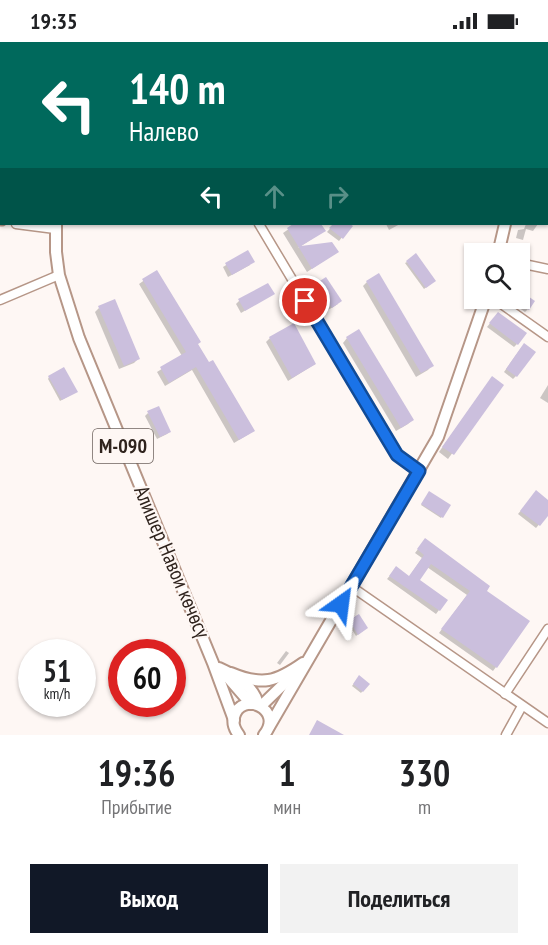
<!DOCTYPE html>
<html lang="ru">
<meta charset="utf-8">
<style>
body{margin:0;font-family:"PT Sans Narrow",sans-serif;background:#f2f2f2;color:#202124;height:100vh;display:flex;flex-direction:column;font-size:22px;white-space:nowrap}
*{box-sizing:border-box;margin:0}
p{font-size:20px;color:#757577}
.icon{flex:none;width:33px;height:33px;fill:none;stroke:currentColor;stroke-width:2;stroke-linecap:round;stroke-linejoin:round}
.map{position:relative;height:693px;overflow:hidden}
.drawer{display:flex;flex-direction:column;background:#fff;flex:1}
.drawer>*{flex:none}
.top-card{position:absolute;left:0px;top:0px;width:549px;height:183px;box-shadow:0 2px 4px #0004;background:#00695c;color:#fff;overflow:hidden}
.tools{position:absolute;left:464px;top:201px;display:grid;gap:12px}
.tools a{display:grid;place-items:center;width:66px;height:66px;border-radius:0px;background:#fff;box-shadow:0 2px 4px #0004;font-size:30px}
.speed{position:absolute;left:18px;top:597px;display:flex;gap:12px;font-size:30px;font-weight:700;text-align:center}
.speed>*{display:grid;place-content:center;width:78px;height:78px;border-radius:50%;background:#fff;box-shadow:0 2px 4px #0004;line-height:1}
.speed small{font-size:15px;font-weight:400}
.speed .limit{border:9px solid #d22;background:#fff;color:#111}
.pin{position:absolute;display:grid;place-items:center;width:51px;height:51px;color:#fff;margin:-26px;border:3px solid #fff;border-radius:50%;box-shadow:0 2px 6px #0007}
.me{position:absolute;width:66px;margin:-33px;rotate:31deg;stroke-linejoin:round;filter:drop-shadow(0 0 4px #0008)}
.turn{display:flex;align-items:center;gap:21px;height:126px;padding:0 30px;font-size:27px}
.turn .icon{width:78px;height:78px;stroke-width:2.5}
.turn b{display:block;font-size:42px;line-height:51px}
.lanes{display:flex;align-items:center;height:57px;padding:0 30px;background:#0003;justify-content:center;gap:30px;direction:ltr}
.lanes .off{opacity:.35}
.eta{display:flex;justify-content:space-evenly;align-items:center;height:102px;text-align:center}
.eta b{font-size:36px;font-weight:600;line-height:42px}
.cta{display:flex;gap:12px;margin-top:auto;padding:12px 30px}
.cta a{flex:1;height:69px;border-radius:0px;background:#111827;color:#fff;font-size:24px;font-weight:600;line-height:69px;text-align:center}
.cta a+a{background:#f2f2f2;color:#202124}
.status{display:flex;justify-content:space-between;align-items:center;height:42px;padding:0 30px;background:#fff;direction:ltr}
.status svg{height:16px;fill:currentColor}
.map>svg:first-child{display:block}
.green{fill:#d0dba0}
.shadow{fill:#0003}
.building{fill:#cbbfdd}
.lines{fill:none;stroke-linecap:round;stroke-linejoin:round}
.minor-casing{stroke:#b69687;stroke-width:11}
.major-casing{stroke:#b69687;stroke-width:14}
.minor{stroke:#fff;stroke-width:8}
.major{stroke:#fff;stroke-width:10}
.route-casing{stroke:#114b97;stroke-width:15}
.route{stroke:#1a73e8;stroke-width:10}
.labels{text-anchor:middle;stroke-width:4.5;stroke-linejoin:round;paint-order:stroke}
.shield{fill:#fef7f4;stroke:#6d635e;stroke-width:1.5}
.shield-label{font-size:20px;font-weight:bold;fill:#2f231d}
.street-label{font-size:21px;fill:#2f231d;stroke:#fef7f4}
</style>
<div class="status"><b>19:35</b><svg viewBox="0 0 49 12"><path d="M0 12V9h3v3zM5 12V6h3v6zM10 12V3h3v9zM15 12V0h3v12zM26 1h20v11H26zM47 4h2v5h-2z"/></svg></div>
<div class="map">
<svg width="548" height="693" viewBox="0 0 548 693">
<rect width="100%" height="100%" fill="#fef7f4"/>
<polygon class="green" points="243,0 546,0 244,2"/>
<g class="shadow">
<polygon points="296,182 319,182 324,189 298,206 332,201 337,210 307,230 283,191"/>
<polygon points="334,182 348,182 351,184 339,199 327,190"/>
<polygon points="386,182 400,182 389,188"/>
<polygon points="526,182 538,182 533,189 526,187 523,198 516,196 518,188 524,187"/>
<polygon points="247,210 250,223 228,235 223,225"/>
<polygon points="407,220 433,240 424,247 405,221"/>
<polygon points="156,230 249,392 234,401 192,328 165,344 157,330 182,314 139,242"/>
<polygon points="367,240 432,323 428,328 416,335 363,244"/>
<polygon points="316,243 338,262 328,268 313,246"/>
<polygon points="519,250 528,267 525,270 505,256 519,256"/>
<polygon points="273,252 241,271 236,262 239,259"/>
<polygon points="99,266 138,317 134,321 119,327 95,270"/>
<polygon points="495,275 517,302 514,305 487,285"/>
<polygon points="270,296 315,322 288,339 266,300"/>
<polygon points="347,296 412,378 408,382 396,389 343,301"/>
<polygon points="521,306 516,334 513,337 504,330"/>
<polygon points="49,335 74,351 60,359 48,337"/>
<polygon points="488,341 502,343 448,417 439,410"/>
<polygon points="548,343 548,361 540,356"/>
<polygon points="148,371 170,389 167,392 157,397 145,374"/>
<polygon points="429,451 449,463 441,476 421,463"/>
<polygon points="534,453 548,460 548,472 536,486 518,472"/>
<polygon points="422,502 484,550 496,625 493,629 439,591 467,553 427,525 418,539 439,568 436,572 387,537 393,530 409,535 422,516 415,511"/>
<polygon points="358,574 364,588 356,594 348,581"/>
<polygon points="286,609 289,611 280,623 277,621"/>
<polygon points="359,635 368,642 361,651 352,644"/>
</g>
<g class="building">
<polygon points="293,182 321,182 326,189 301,204 332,200 339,210 312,227 287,186"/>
<polygon points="333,182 350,182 353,184 343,197 329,186"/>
<polygon points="248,208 255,220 232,233 225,221"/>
<polygon points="416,211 436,239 426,246 406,219"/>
<polygon points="157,228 201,300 198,302 209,320 213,318 255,389 239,398 196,325 169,341 160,325 186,310 142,237"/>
<polygon points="379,231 434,324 421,331 366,239"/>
<polygon points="326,235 342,259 332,266 315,242"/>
<polygon points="268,241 275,252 245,269 238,257"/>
<polygon points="519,248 535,259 529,268 512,256 519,256"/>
<polygon points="115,257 140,317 124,324 98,264"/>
<polygon points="498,270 527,291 518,303 489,281"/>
<polygon points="294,281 316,322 292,336 269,295"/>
<polygon points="359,287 414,378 401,386 346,295"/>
<polygon points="524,301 536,310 517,335 506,327"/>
<polygon points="64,325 78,350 62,358 48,334"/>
<polygon points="492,334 504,343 454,413 442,405"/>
<polygon points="159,364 171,390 160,395 147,369"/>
<polygon points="536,448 548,458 548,474 540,484 520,469"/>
<polygon points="429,449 451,463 443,476 421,462"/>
<polygon points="425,496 490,544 487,549 530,579 497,626 441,587 470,549 431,522 420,538 448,558 440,569 389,534 396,524 409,534 424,513 417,507"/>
<polygon points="359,572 368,586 358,593 349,578"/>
<polygon points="359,633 370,642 363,650 353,642"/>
<polygon points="317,678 344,693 309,693"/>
</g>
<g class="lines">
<defs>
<g id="minor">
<polyline points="150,0 151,2"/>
<polyline points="0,19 2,19"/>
<polyline points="548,64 548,65"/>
<polyline points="0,179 2,179"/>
<polyline points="16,182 55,187"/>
<polyline points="259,182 397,413 419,429"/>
<polyline points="519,221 548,227"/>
<polyline points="493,256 548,295"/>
<polyline points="0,258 59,233"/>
<polyline points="352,545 548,681"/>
<polyline points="505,652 548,587"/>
<polyline points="506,693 522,664"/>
</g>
<g id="major">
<polyline points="56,0 56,2"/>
<polyline points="548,21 548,20"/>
<polyline points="56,182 56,210 59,233 79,296 213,621 234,678"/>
<polyline points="498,212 505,182"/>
<path d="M 219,626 C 235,633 255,644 258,663"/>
<polyline points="224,631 251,662"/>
<path d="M 231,631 C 262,644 276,640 303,621"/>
<polyline points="261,664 294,632"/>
<polyline points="269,685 438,395 486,256"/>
<path d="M 239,693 C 235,688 232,682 234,675 C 241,648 285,667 264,693"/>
</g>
</defs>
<use href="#minor" class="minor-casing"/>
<use href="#major" class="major-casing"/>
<use href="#minor" class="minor"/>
<use href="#major" class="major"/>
</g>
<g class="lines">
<defs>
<polyline id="route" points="305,259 397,413 419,429 341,562"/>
</defs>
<use href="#route" class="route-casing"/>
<use href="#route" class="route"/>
</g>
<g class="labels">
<rect class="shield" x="93" y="387" width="60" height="34" rx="4.5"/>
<g class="shield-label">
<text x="123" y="411">М-090</text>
</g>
<g class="street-label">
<text transform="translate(172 520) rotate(67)" y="7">Алишер Навои көчөсү</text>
</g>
</g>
</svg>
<div class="tools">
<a><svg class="icon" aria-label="search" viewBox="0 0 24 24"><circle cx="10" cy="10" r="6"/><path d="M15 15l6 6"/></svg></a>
</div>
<div class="speed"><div>51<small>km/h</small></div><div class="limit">60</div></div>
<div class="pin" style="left:305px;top:259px;background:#d93025"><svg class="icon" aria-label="arrive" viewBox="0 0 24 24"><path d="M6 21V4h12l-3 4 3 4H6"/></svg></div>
<svg class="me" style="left:341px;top:562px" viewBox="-20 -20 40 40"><path d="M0-17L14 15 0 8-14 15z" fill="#1a73e8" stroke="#fff" stroke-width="4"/></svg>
<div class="top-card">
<div class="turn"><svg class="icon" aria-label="left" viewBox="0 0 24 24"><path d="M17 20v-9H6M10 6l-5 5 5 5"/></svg><div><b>140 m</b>Налево</div></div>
<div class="lanes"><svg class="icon" aria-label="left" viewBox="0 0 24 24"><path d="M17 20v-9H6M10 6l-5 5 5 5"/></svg><svg class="icon off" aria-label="ahead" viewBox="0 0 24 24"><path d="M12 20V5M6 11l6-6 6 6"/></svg><svg class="icon off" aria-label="right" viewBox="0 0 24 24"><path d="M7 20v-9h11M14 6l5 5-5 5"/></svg></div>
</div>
</div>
<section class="drawer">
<div class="eta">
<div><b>19:36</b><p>Прибытие</p></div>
<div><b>1</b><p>мин</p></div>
<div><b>330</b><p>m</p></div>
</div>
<div class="cta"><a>Выход</a><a>Поделиться</a></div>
</section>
